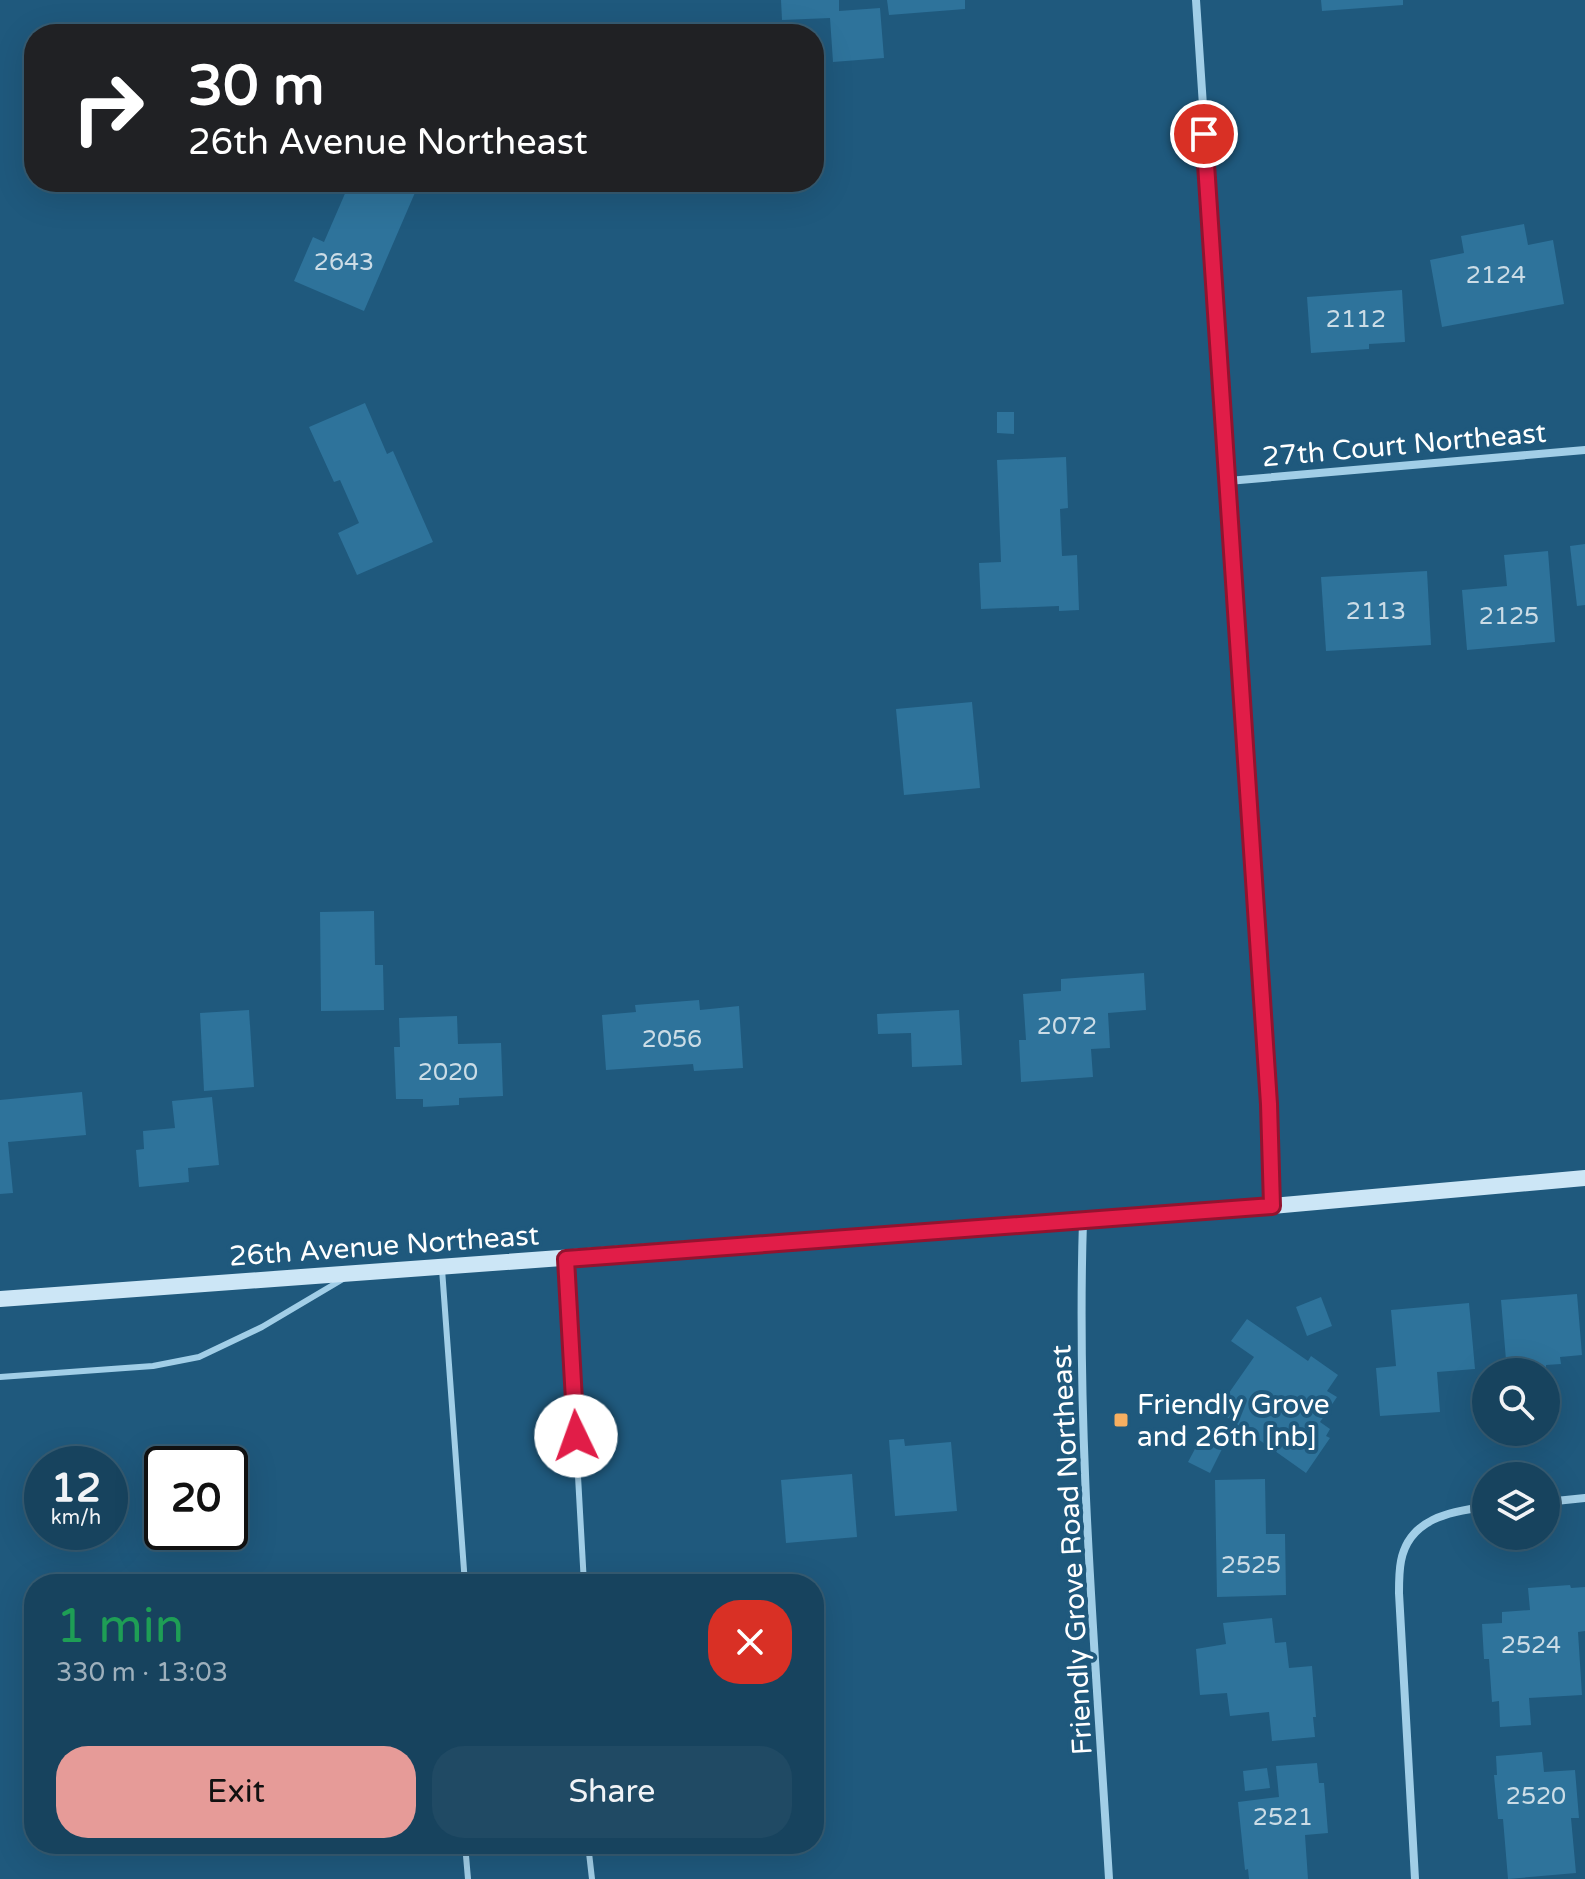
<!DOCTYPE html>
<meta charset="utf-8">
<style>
body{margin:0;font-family:"Varela Round",sans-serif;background:#204a64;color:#f1f3f6;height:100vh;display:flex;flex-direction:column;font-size:30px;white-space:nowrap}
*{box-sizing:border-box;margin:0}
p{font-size:26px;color:#9eb0bc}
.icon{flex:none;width:44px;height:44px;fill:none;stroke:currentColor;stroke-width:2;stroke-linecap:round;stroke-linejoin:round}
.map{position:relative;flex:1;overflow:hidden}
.side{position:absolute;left:24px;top:1574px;width:800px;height:280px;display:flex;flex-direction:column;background:#17435e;border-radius:32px;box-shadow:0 8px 32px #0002,0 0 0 2px #365c73}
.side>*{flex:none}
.guide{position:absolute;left:24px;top:24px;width:800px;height:168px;border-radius:32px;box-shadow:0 8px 32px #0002,0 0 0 2px #365c73;background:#202124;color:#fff;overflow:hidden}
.tools{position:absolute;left:1472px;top:1358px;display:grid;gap:16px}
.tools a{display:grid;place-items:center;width:88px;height:88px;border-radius:50%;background:#17435e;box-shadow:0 8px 32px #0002,0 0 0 2px #365c73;font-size:40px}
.speed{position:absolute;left:24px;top:1446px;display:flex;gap:16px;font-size:40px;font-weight:700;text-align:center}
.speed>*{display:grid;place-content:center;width:104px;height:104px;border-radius:50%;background:#17435e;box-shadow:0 8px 32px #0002,0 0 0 2px #365c73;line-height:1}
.speed small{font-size:20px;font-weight:400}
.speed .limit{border:4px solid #111;border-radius:12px;background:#fff;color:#111}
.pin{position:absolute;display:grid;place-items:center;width:68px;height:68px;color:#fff;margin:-34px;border:4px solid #fff;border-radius:50%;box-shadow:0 2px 8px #0007}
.me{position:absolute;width:88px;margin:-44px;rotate:357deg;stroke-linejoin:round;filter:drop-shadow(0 0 6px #0008)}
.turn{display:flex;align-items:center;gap:28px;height:168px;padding:0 32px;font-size:36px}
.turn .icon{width:104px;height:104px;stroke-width:2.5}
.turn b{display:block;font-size:56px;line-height:68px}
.round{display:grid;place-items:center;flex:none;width:84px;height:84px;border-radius:32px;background:#204a64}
.summary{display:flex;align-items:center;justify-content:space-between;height:136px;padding:0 32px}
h1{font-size:48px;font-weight:600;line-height:60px;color:#1e9e55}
.cta{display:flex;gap:16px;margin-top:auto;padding:16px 32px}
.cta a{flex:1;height:92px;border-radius:32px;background:#e69b98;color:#111;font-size:32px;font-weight:600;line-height:92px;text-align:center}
.cta a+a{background:#204a64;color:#f1f3f6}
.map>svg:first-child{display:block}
.building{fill:#2e739b}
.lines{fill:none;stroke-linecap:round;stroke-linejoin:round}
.lane{stroke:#a1cee7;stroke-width:6}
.street{stroke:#a1cee7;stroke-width:8}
.secondary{stroke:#cce6f6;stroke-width:16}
.route-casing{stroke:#92132f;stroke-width:20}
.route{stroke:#e11d48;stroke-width:14}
.poi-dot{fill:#f6af61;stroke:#1f597d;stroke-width:3}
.labels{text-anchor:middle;stroke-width:8;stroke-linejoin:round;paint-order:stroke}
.number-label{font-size:24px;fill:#cbdce6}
.street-label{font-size:28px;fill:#fff;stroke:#1f597d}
.poi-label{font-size:28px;fill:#fff;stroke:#1f597d;text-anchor:start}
</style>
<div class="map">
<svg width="1585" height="1879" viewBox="0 0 1585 1879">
<rect width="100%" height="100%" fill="#1f597d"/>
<g class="building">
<polygon points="781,0 839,0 839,11 880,8 884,58 833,62 830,18 782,20"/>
<polygon points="887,0 965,0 965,9 889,15"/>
<polygon points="1321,0 1403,0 1403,5 1322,11"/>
<polygon points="350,182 403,182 417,188 364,311 294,281 313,237 324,242"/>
<polygon points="1524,224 1528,245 1553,240 1564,304 1442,327 1430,260 1464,253 1461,236"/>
<polygon points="1402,290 1405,342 1369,344 1369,349 1311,353 1307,297"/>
<polygon points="365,403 387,454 393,451 433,542 357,575 338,533 359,523 340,480 334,482 309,427"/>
<polygon points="997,412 1014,412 1014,434 997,433"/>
<polygon points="1066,457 1068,508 1060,509 1062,556 1077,555 1079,610 1059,611 1059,606 981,609 979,563 1001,562 997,460"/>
<polygon points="1585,544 1585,605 1577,606 1570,546"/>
<polygon points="1548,551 1555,642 1467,650 1462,590 1507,586 1504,555"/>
<polygon points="1427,571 1431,645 1326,651 1321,577"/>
<polygon points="972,702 980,788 904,795 896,709"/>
<polygon points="374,911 375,965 383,965 384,1010 321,1011 320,912"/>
<polygon points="1144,973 1146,1010 1108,1013 1110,1048 1091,1049 1093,1077 1021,1082 1019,1040 1026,1040 1023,994 1061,991 1061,979"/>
<polygon points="699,1000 700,1010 739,1006 743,1068 694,1071 693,1064 606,1070 602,1015 636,1012 635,1005"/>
<polygon points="249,1010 254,1087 204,1091 200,1013"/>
<polygon points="959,1010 962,1065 912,1067 911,1033 878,1034 877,1014"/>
<polygon points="457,1016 458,1044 501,1043 503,1096 459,1098 459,1105 423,1107 423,1099 396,1099 394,1047 400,1047 399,1018"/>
<polygon points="82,1092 86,1135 8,1142 13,1193 0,1194 0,1100"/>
<polygon points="212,1097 219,1165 188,1168 189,1182 139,1187 136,1150 144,1149 143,1131 175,1128 172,1101"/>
<polygon points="1577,1294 1582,1355 1560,1357 1561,1364 1546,1365 1546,1372 1507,1372 1501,1300"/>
<polygon points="1321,1297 1332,1326 1307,1336 1296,1307"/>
<polygon points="1469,1303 1475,1369 1437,1372 1440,1412 1380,1416 1376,1368 1396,1366 1391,1310"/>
<polygon points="1247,1319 1308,1361 1311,1356 1338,1375 1327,1391 1337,1397 1320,1422 1330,1429 1326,1436 1330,1438 1306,1473 1217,1410 1254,1357 1231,1341"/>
<polygon points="1203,1434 1224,1445 1210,1473 1188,1462"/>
<polygon points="904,1439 905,1446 951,1442 957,1511 895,1516 889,1440"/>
<polygon points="852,1474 857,1537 786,1543 781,1480"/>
<polygon points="1265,1479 1266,1534 1285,1534 1286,1595 1217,1597 1215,1480"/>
<polygon points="1570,1585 1571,1588 1585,1587 1585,1631 1578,1632 1582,1695 1529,1698 1531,1725 1500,1727 1499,1701 1492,1702 1489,1659 1484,1659 1482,1624 1502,1623 1502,1612 1530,1610 1528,1588"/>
<polygon points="1272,1618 1275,1643 1286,1642 1289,1668 1312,1666 1316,1717 1313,1717 1315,1737 1272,1741 1269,1712 1230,1716 1227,1693 1200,1695 1196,1649 1226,1644 1223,1623"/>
<polygon points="1542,1752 1544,1772 1575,1770 1579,1818 1571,1818 1576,1873 1508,1879 1503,1819 1498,1819 1494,1775 1497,1775 1496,1756"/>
<polygon points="1317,1763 1319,1783 1324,1783 1328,1833 1305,1835 1308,1879 1249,1879 1248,1869 1245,1870 1238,1802 1279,1797 1276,1766"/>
<polygon points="1267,1768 1270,1788 1245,1791 1243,1771"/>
</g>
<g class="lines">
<g class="lane">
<polyline points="566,1260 584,1584"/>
<polyline points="442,1269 465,1584"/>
<polyline points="0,1377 153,1366 199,1357 262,1327 343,1279"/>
<polyline points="465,1844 468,1879"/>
<polyline points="588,1844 592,1879"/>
</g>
<g class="street">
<polyline points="1196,0 1269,1104 1272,1206"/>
<polyline points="1228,481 1585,450"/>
<path d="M 1083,1221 C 1076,1440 1096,1660 1109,1879"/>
<polyline points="1546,1502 1585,1498"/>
<path d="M 1415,1879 L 1399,1593 C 1399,1583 1399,1571 1401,1561 C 1409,1519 1450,1511 1486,1507"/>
</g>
<polyline class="secondary" points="0,1299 1272,1206 1585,1178"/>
</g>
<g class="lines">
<defs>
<polyline id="route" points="576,1436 566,1259 1272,1206 1269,1104 1204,134"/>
</defs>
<use href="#route" class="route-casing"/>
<use href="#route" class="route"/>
</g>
<rect class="poi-dot" x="1113" y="1412" width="16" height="16" rx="4"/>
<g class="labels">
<g class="number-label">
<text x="344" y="270">2643</text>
<text x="1496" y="283">2124</text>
<text x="1356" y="327">2112</text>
<text x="1376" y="619">2113</text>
<text x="1509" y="624">2125</text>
<text x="1067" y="1034">2072</text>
<text x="672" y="1047">2056</text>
<text x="448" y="1080">2020</text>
<text x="1251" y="1573">2525</text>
<text x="1531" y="1653">2524</text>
<text x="1536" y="1804">2520</text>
<text x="1283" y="1825">2521</text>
</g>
<g class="street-label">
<text transform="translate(1404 444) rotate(-5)" y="10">27th Court Northeast</text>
<text transform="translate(384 1245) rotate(-4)" y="10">26th Avenue Northeast</text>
<text transform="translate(1071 1550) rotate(-93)" y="10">Friendly Grove Road Northeast</text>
</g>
<g class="poi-label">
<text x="1137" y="1414">Friendly Grove<tspan x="1137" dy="32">and 26th [nb]</tspan></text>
</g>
</g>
</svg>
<div class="tools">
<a><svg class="icon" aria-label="search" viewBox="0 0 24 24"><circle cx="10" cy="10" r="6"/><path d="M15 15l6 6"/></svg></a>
<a><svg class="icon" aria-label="layers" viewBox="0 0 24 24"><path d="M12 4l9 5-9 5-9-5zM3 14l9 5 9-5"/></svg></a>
</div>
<div class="speed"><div>12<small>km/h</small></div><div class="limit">20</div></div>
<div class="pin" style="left:1204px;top:134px;background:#d93025"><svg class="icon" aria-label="arrive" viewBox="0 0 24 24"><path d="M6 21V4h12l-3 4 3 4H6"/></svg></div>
<svg class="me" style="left:576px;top:1436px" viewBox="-20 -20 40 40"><circle r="19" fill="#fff"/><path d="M0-13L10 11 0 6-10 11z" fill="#e11d48"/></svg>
<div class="guide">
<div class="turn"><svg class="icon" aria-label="right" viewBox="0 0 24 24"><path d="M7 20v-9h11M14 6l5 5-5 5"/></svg><div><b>30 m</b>26th Avenue Northeast</div></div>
</div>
<section class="side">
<div class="summary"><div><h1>1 min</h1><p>330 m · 13:03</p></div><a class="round" style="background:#d93025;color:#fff"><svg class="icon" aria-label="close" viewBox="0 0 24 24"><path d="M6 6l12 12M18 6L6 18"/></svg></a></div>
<div class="cta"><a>Exit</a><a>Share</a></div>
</section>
</div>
